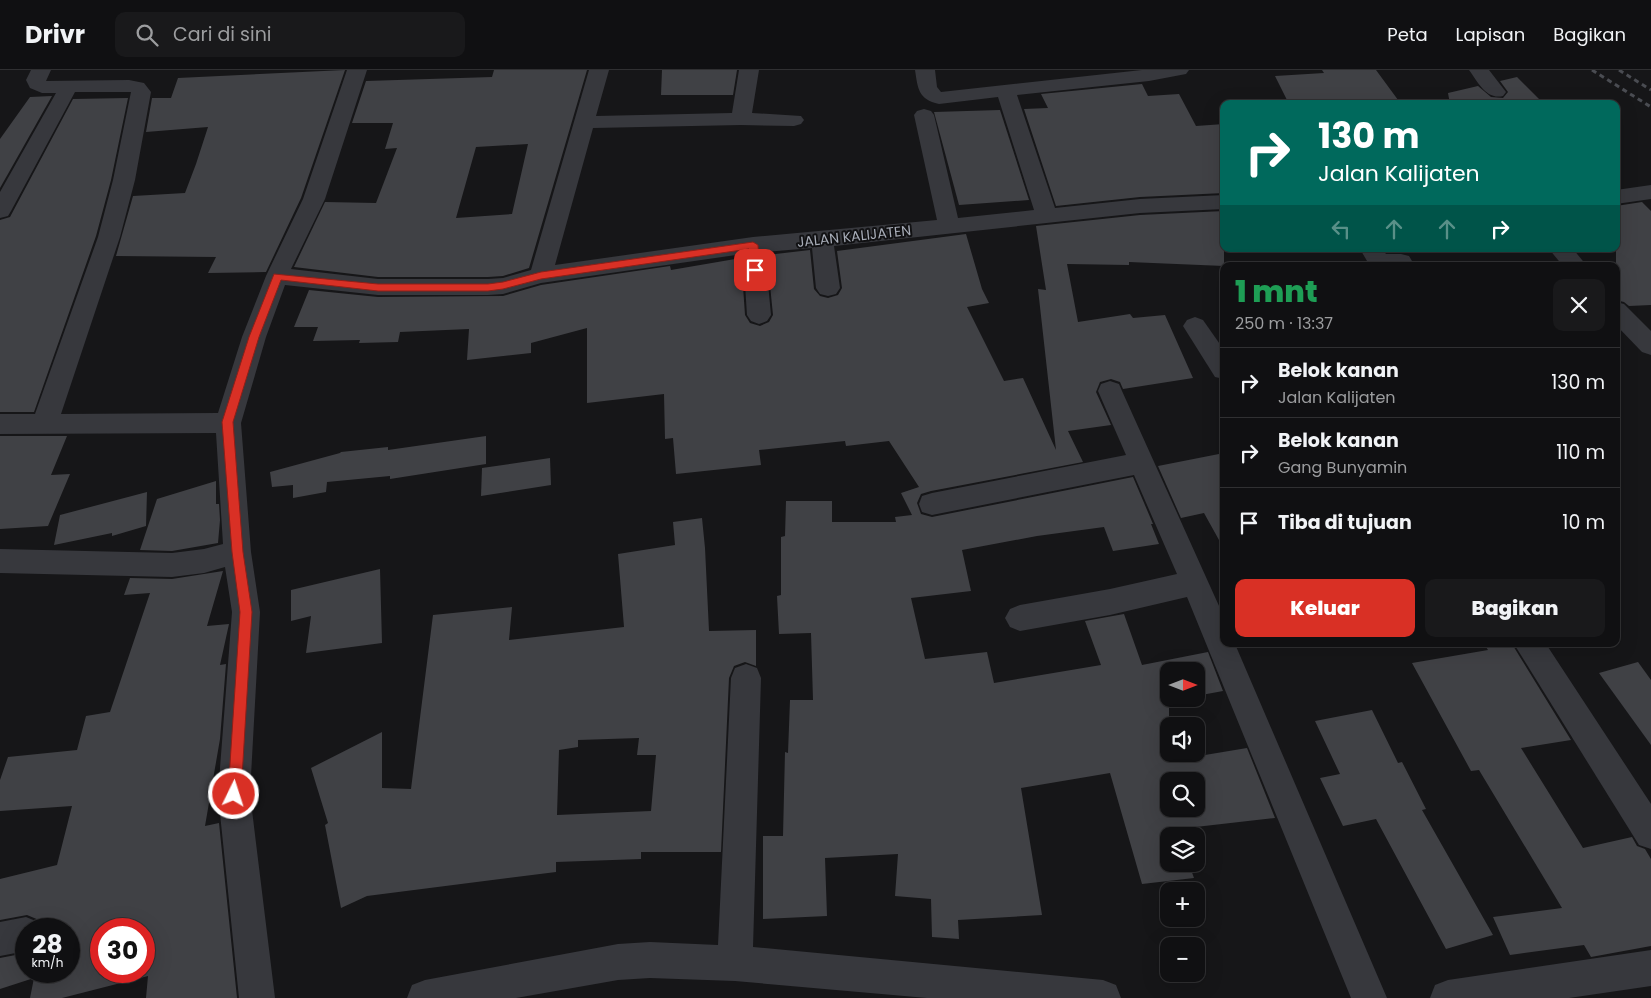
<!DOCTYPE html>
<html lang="id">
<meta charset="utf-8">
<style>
body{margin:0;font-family:Poppins,sans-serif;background:#19191b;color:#f1f3f6;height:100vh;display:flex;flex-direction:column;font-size:19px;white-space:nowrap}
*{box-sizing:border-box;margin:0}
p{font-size:16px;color:#9c9d9f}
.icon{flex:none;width:28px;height:28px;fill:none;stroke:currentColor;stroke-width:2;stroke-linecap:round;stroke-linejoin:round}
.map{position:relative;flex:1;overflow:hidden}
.drawer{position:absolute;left:1220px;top:192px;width:400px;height:385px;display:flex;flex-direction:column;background:#101012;border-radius:10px;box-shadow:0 5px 20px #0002,0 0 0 1px #303032}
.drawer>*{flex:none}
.top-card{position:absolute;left:1220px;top:30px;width:400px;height:152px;border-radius:10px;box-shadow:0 5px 20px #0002,0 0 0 1px #303032;background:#00695c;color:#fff;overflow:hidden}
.needle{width:32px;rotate:90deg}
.fabs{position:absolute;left:1160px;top:592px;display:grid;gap:10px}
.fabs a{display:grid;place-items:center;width:45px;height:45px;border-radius:10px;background:#101012;box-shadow:0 5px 20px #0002,0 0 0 1px #303032;font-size:25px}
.speed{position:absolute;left:15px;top:848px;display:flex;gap:10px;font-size:25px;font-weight:700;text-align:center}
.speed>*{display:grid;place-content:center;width:65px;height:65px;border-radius:50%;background:#101012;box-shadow:0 5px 20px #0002,0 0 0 1px #303032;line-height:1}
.speed small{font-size:12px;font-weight:400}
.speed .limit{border:8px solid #d22;background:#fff;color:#111}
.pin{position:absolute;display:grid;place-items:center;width:42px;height:42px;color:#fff;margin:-21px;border-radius:10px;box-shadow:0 2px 8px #0006}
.me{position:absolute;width:55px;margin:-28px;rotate:4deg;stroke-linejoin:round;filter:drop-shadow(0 0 4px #0008)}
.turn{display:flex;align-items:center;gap:18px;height:105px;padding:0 15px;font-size:22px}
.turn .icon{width:65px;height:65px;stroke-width:2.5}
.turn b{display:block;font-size:35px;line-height:42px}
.lanes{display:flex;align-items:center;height:48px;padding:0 15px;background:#0003;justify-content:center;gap:25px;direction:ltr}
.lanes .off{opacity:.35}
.round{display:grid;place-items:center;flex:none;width:52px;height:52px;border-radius:10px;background:#19191b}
.head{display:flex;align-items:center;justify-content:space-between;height:85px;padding:0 15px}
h1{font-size:30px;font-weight:800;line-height:38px;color:#1e9e55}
.button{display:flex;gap:10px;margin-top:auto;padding:10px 15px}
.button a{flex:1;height:58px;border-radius:10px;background:#d93025;color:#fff;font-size:20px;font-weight:800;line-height:58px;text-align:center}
.button a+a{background:#19191b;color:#f1f3f6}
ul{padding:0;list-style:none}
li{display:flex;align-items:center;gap:15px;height:70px;padding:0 15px;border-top:1px solid #303032}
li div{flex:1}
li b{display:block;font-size:19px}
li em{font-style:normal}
header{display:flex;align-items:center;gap:30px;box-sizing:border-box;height:70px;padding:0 25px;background:#101012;border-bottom:1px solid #303032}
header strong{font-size:24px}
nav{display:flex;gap:28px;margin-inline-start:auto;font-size:18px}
.search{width:350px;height:45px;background:#19191b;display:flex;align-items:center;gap:12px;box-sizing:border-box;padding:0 18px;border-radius:10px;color:#9c9d9f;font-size:19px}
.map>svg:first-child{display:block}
.building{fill:#404145;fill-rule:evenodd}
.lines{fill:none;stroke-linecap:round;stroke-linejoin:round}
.minor{fill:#37383d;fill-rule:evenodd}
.rail{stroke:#4a4c52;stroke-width:3;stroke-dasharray:5 4;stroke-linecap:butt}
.route{fill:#d93025;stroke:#8d1f18}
.labels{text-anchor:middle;stroke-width:4;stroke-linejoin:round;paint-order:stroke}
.street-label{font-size:14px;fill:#a8adb8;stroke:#111113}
</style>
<header>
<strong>Drivr</strong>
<div class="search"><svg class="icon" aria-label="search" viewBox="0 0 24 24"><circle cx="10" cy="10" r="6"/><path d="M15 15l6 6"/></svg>Cari di sini</div>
<nav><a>Peta</a><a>Lapisan</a><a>Bagikan</a></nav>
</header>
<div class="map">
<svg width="1651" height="928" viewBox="0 0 1651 928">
<rect width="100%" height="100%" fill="#161618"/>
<g class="building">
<polygon points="345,0 301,128 266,202 208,203 216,187 116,186 133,126 185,123 196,94 208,57 146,62 152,28 171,28 178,8"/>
<path d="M 494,0 L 587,0 L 529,198 L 503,206 L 488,207 L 378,207 L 294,197 L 325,132 L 376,133 L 397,78 L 385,79 L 393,53 L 352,53 L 366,11 L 492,7 ZM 528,74 L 512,144 L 456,148 L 476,77 Z"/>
<polygon points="662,0 737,0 733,25 661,25"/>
<polygon points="1322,0 1376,0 1401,34 1289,34 1275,6 1324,3"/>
<polygon points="1517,7 1544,34 1450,34 1448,23 1478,16 1491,27 1503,28 1508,22 1500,11"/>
<polygon points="1142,14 1148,26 1179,24 1196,56 1224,54 1224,123 1140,127 1056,136 1024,39 1048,38 1041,24"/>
<polygon points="52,26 0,118 0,69 30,27"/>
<polygon points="128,28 111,110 96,166 34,342 0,342 0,150 10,147 73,29"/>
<polygon points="1000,40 1029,130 959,135 934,42"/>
<polygon points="1642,132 1651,141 1651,235 1629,236 1624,232 1616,230 1616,136"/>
<path d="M 1224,141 L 1224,196 L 1129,192 L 1129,195 L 1067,194 L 1078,252 L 1130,244 L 1133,248 L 1165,245 L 1193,308 L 1123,319 L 1120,312 L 1111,309 L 1100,312 L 1096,322 L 1111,355 L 1068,361 L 1083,392 L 931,421 L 921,424 L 917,433 L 921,444 L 932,447 L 1133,407 L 1153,454 L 1151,454 L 1159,474 L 1113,481 L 1104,457 L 1037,466 L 962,480 L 971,521 L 911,528 L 925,589 L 987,582 L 994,613 L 1101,595 L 1085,551 L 1124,544 L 1142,595 L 1208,582 L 1223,621 L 1196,626 L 1196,601 L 1169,601 L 1169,629 L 1185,629 L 1169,632 L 1169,691 L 1247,678 L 1275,748 L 1178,759 L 1181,766 L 1169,766 L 1169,794 L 1189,794 L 1194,808 L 1142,814 L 1110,703 L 1021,718 L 1042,845 L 958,850 L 959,869 L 932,867 L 931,829 L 895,826 L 898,784 L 825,788 L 827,846 L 763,849 L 763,766 L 783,766 L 785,682 L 788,683 L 790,630 L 813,630 L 811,563 L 779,564 L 777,526 L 781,525 L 781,467 L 785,466 L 786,431 L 832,431 L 832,452 L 896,452 L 895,447 L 912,445 L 901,423 L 919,417 L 889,371 L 846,376 L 845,371 L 759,380 L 761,395 L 676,404 L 673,368 L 665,369 L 664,324 L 587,333 L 587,258 L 531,273 L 531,283 L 467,290 L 469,259 L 400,262 L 398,272 L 359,273 L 360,270 L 313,271 L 318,257 L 294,257 L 309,220 L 378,227 L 503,226 L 541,215 L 670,196 L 671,200 L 741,188 L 745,245 L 750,253 L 760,256 L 769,252 L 773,245 L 767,185 L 810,180 L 814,219 L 820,226 L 828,228 L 838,225 L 842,218 L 837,181 L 966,164 L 982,219 L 989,233 L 967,237 L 1004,311 L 1023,308 L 1056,380 L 1038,219 L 1046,220 L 1036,156 L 1140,145 ZM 1169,711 L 1196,711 L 1196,739 L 1169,739 Z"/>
<polygon points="0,366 67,366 51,405 70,404 48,456 0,459"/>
<polygon points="486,366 486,394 390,409 390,406 327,412 326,422 293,428 293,415 272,417 270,402 340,383 341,382 388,377 388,380"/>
<polygon points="1224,383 1224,479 1204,443 1181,448 1158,396"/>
<polygon points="550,388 551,415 481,426 482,398"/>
<polygon points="216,411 216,434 219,434 220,450 218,473 172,481 140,480 157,429"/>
<polygon points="147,422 146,456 112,466 112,463 54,475 60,445"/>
<path d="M 702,448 L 705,478 L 709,561 L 756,560 L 756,596 L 745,592 L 734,596 L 729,608 L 721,782 L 641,782 L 641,789 L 556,792 L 556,802 L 367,826 L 341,838 L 325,755 L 328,753 L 311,698 L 382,662 L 382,718 L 411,719 L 433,545 L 512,537 L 509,570 L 624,557 L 618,484 L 675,475 L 673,452 ZM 639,668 L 637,685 L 656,685 L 651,741 L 557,745 L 559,680 L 578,677 L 578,670 Z"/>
<polygon points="380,499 382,573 306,583 311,546 291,551 291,520"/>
<path d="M 223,501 L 207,556 L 229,554 L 220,595 L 226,594 L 220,669 L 205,756 L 219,753 L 237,928 L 146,928 L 148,906 L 62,928 L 30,928 L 34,908 L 0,919 L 0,888 L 26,883 L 26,901 L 69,901 L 69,859 L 43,859 L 39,850 L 27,845 L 0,850 L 0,809 L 57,795 L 72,736 L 0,741 L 0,710 L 8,687 L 77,680 L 86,646 L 110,642 L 150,523 L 124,525 L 130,508 L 172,509 ZM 101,859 L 144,859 L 144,901 L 101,901 Z"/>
<polygon points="1484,574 1512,574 1571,670 1521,678 1583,778 1632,767 1637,776 1645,779 1651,789 1651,876 1591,887 1584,875 1510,885 1493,847 1562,838 1479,700 1471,701 1412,593 1488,580"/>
<polygon points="1638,592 1651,610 1651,675 1599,603"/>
<polygon points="1372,640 1398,693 1402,692 1426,739 1422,740 1493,865 1446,879 1376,749 1343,756 1320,708 1340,704 1315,651"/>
</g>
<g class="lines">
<g class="minor">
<path d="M 31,0 L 51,0 L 46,11 L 129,10 L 144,13 L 151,22 L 135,110 L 120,167 L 61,344 L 218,343 L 242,267 L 266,206 L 303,129 L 347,0 L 367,0 L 325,129 L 291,199 L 378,209 L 488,209 L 503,208 L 531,200 L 589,0 L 609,0 L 596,46 L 732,43 L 739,0 L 759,0 L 752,43 L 801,46 L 804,50 L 801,54 L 794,56 L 741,55 L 593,58 L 555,195 L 753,167 L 937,150 L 914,45 L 917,41 L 924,39 L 931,41 L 934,45 L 958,148 L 1034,140 L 998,27 L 939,34 C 918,29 918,19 915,0 L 935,0 L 937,17 L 941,22 L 1142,0 L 1189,0 L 1186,4 L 1149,11 L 1017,25 L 1055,138 L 1140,129 L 1224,125 L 1224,139 L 1140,143 L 834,176 L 840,218 L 836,224 L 828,226 L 820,224 L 816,218 L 812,178 L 765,182 L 771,245 L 767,251 L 759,254 L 751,251 L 747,245 L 743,184 L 541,213 L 503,224 L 488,225 L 378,225 L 285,215 L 266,267 L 241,353 L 251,482 L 260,542 L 250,724 L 275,928 L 239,928 L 218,724 L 232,542 L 225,497 L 204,503 L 172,507 L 0,503 L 0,479 L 172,483 L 204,479 L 223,474 L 216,363 L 0,364 L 0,344 L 35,344 L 98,167 L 113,110 L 131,22 L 75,22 L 11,141 L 8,146 L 0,148 L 0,122 L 56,23 L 42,23 L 30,18 L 26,10 Z"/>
<path d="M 1469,0 L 1489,0 L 1506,22 L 1503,26 C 1486,30 1478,12 1469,0 Z"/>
<polygon points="1651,115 1651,129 1616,134 1616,120"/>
<polygon points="1360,179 1382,179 1386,184 1401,184 1409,186 1415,196 1370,196"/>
<polygon points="1549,179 1573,179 1587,196 1563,196"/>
<polygon points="1616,232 1624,234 1651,261 1651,285 1642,282 1616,255"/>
<polygon points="1195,247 1203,250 1224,280 1224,309 1215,307 1183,256 1187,250"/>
<polygon points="1110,311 1119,314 1122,321 1224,547 1224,574 1235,574 1387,928 1351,928 1187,527 1110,545 1020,561 1010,557 1005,548 1010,539 1020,535 1110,519 1177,504 1134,405 932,445 922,442 919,434 922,426 932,423 1126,385 1098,321 1101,314"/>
<polygon points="1514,574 1546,574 1651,734 1651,779 1639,775"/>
<polygon points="746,594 757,598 761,608 753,877 1103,910 1116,915 1121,928 927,928 735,911 650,908 618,910 516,928 407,928 412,915 425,910 618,874 650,872 718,875 731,608 735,598"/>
<polygon points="26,847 38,852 41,859 26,859 26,881 0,886 0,852"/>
<polygon points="1651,880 1651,916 1569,928 1430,928 1435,915 1448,910"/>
</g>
<g class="rail">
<polyline points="1592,0 1651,37"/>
<polyline points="1619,0 1651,20"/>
</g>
</g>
<polygon class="route" points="753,172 758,175 760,200 755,204 751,200 749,179 541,209 503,219 488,221 378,221 281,210 259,267 233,352 243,482 252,542 241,724 239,728 234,730 230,728 228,724 240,542 232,482 222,352 249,267 274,204 378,214 488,214 503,212 541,202"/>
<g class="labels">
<g class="street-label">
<text transform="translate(854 166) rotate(-6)" y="5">JALAN KALIJATEN</text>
</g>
</g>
</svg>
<div class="fabs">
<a><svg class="needle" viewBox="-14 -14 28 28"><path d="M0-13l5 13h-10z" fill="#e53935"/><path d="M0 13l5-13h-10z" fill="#9c9d9f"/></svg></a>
<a><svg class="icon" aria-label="sound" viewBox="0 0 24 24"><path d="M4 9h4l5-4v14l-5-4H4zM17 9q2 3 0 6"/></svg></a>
<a><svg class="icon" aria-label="search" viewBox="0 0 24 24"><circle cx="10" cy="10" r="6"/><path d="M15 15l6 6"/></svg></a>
<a><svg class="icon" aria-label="layers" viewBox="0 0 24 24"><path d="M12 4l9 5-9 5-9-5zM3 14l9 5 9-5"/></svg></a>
<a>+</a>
<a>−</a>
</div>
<div class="speed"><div>28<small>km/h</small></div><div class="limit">30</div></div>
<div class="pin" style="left:755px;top:200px;background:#d93025"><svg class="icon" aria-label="arrive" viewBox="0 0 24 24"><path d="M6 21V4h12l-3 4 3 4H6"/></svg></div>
<svg class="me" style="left:234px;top:724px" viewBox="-20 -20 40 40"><circle r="17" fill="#d93025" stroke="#fff" stroke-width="3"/><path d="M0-11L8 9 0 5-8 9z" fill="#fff"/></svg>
<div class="top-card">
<div class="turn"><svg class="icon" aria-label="right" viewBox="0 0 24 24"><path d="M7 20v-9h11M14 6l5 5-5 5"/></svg><div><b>130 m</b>Jalan Kalijaten</div></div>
<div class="lanes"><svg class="icon off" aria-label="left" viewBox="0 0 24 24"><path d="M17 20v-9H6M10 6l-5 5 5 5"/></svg><svg class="icon off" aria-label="ahead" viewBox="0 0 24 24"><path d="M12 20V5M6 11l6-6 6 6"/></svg><svg class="icon off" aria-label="ahead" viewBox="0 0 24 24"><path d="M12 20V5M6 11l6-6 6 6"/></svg><svg class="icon" aria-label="right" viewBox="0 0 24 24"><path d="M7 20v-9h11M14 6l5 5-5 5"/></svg></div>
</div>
<section class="drawer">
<div class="head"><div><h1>1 mnt</h1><p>250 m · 13:37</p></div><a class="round"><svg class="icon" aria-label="close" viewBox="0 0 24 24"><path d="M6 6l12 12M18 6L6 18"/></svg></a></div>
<ul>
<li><svg class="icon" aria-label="right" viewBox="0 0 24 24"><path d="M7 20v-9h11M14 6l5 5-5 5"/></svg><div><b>Belok kanan</b><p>Jalan Kalijaten</p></div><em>130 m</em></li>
<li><svg class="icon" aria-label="right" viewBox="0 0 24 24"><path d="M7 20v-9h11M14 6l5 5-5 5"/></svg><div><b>Belok kanan</b><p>Gang Bunyamin</p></div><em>110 m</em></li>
<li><svg class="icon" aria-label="arrive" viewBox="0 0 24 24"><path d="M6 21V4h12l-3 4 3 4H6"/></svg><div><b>Tiba di tujuan</b></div><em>10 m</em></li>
</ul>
<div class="button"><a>Keluar</a><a>Bagikan</a></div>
</section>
</div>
